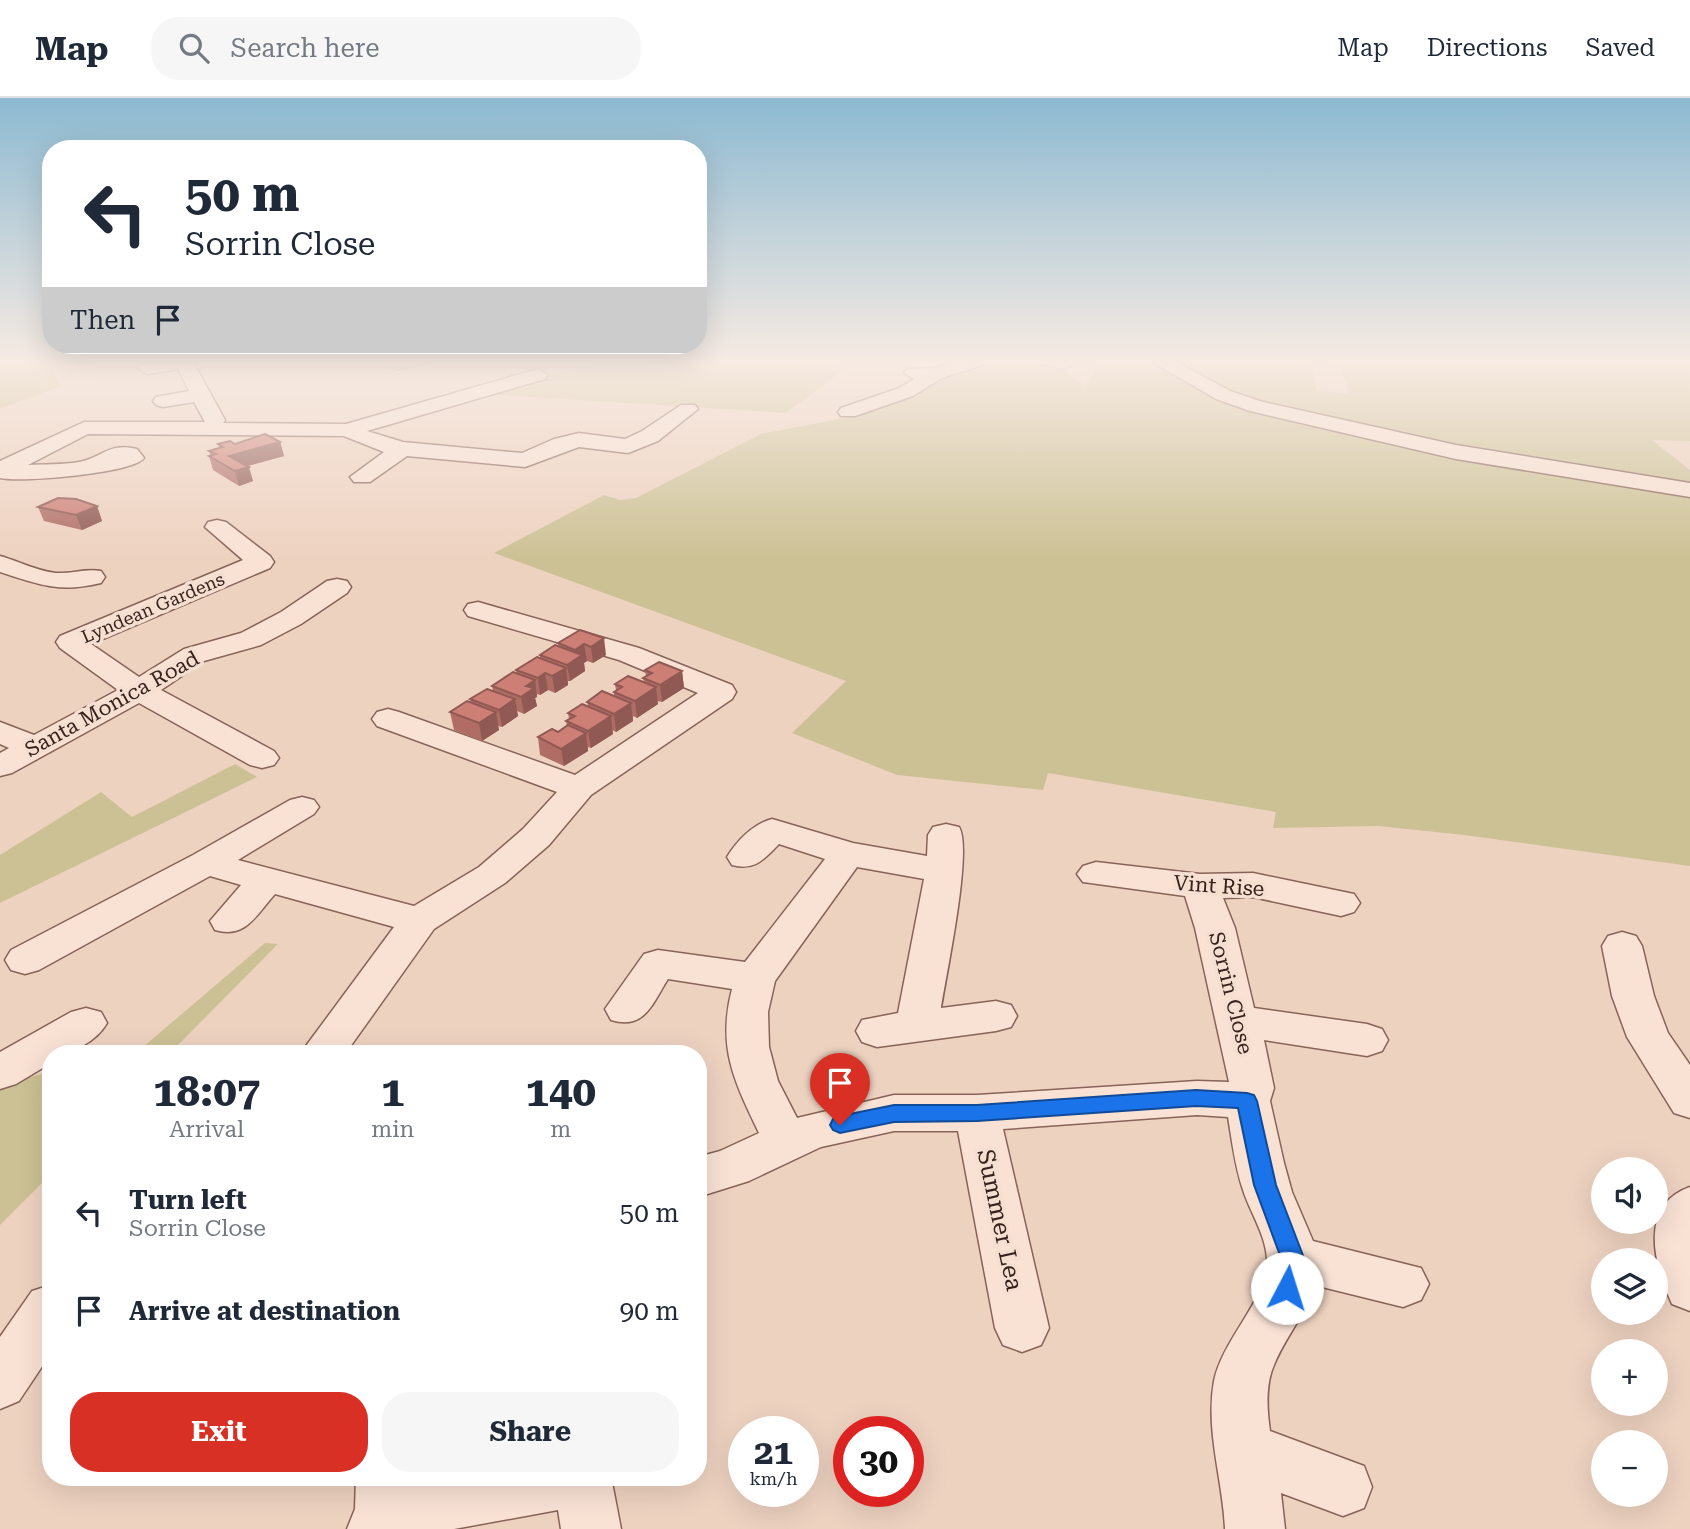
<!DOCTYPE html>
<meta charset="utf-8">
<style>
body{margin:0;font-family:"Roboto Serif",serif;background:#f6f6f7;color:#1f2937;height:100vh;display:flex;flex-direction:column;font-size:26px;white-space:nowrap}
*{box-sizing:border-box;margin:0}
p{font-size:23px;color:#747a83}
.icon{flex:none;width:38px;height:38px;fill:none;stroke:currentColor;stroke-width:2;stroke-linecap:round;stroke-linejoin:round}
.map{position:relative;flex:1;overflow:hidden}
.side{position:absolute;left:42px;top:947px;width:665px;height:441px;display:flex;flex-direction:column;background:#fff;border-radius:28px;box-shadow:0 7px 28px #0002}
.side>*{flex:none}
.guide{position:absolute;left:42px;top:42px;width:665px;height:214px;border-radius:28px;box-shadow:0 7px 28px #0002;background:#fff;color:#1f2937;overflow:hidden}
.fabs{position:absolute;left:1591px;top:1059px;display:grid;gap:14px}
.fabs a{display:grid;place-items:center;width:77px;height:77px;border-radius:50%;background:#fff;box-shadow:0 7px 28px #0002;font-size:35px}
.speed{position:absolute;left:728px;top:1318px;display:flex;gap:14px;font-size:35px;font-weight:700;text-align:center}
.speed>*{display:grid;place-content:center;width:91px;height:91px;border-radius:50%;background:#fff;box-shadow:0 7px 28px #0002;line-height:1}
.speed small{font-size:18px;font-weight:400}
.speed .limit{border:10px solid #d22;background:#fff;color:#111}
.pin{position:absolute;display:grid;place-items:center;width:60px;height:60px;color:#fff;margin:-72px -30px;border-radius:50% 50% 50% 0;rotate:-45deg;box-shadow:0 0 7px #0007}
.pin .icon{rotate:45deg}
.me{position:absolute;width:77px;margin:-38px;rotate:5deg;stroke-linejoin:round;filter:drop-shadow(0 0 5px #0008)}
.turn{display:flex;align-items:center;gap:24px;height:147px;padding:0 28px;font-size:32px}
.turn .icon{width:91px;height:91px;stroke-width:2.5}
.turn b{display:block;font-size:49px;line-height:60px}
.then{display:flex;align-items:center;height:66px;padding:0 28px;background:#0003;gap:14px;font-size:26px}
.eta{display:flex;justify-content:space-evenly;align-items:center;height:119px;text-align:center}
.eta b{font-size:42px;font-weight:700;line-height:49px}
.cta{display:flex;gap:14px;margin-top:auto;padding:14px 28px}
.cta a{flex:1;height:80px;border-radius:28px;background:#d93025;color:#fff;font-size:28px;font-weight:700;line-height:80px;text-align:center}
.cta a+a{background:#f6f6f7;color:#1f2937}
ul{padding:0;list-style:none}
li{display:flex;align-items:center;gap:21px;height:98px;padding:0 28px}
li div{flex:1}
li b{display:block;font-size:26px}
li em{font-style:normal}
header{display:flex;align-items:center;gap:42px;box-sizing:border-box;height:98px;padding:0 35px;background:#fff;border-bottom:2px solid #e0e1e3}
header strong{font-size:33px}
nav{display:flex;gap:38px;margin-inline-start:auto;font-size:24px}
.search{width:490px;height:63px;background:#f6f6f7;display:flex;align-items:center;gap:18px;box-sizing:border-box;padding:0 24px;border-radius:28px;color:#747a83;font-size:26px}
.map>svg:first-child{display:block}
.green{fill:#ccc194;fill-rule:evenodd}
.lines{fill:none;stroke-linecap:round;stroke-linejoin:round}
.minor-casing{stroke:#876358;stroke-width:3}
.minor{fill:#f9e2d4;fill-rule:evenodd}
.wall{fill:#b06d65}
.shaded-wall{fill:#905953}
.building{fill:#cd7f76;stroke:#905953;stroke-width:2}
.route{fill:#1a73e8;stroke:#114b97;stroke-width:2}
.labels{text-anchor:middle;stroke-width:7;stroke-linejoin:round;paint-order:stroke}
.far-street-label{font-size:18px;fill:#37211d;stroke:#f5dfd0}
.street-label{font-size:21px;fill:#37211d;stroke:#f5dfd0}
.near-street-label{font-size:24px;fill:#37211d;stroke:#f5dfd0}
</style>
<header>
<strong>Map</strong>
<div class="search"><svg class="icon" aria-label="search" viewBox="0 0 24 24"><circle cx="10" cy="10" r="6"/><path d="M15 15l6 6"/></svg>Search here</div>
<nav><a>Map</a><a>Directions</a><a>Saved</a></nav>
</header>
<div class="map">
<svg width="1690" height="1431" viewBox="0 0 1690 1431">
<rect width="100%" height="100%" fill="#eed2c0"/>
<g class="green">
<polygon points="0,262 49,262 61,288 0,311"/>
<polygon points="602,262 786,262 847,269 786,315 486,296"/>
<path d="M 986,262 C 1034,262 1046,255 1084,288 L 1104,262 L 1156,262 L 1208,292 L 1252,311 L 1532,374 L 1690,397 L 1690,768 L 1464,737 L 1378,728 L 1273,730 L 1276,714 L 1048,675 L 1043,692 L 897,677 L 792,635 L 846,583 L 494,455 L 604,397 L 620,402 L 636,400 L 761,336 L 850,319 L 895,300 L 905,302 L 941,278 Z"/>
<path d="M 1166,262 L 1690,262 L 1690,343 L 1652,342 L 1690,372 L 1690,388 L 1569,373 L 1238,300 ZM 1311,267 L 1341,269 L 1349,296 L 1317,293 Z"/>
<polygon points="235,666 257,679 0,805 0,757 101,694 132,719"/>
<polygon points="265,845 278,846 170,955 136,955"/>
<polygon points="42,976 51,989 51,1076 0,1127 0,987"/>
</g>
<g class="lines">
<defs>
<g id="minor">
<path d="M 162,262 L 192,262 L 225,322 L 223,325 L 346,326 L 538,271 L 548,277 L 545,281 L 367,333 L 403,344 L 522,355 L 554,341 L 579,335 L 625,341 L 642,333 L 681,307 L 695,307 L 698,311 L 658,343 L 628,355 L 579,349 L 525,369 L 407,358 L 370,384 L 354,384 L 350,379 L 384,354 L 344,338 L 88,336 L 28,367 C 44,366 62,367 79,364 C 102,360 108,344 137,351 L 144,360 C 134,375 21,385 0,380 L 0,363 L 84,324 L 205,324 L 194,304 L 163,309 L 156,307 L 153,303 L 156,299 L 189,293 L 178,271 L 148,276 L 138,270 L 141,266 Z"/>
<polygon points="391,262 427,262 424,266 398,271 391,269 388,265"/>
<polygon points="959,262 988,262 985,266 942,280 913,298 855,318 841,318 838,314 841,310 899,290 914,281 904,275 907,271 934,270"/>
<polygon points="1039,262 1071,262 1074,265 1064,271 1042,266"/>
<polygon points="1149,262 1173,262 1230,293 1263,304 1456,347 1690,385 1690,399 1456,361 1250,313 1216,301"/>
<polygon points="217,422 226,424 270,458 274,464 270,470 91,546 139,579 184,551 241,535 281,514 327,483 337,481 347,483 351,489 347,495 301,526 261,547 204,563 161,592 274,653 279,660 274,667 262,670 250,667 139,605 12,675 0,678 0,655 9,650 0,646 0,624 34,637 118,592 60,550 56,544 60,538 243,462 205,429 208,424"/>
<path d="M 0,458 C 18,463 37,473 56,475 C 71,476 86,470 101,473 L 105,479 L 101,485 C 59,495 40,487 0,474 Z"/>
<path d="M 478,504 L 639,550 L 732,587 L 736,594 L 732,601 L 591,697 L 549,747 L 505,785 L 434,831 L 345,956 L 300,956 L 394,829 L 275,796 C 256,817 246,841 215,832 L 210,823 L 241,787 L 210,778 L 39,872 L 25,876 L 11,872 L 5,862 L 11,852 L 193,757 L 290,702 L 302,699 L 314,702 L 319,709 L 314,716 L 238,762 L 414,808 L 479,769 L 523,731 L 557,694 L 377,628 L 372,621 L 377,614 L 388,611 L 399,614 L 575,677 L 698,595 L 619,562 L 468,518 L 464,512 L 468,506 Z"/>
<path d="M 772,721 L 853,745 L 927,758 L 928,737 L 933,729 L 946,726 L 959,729 C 973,751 946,877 941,910 L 996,903 L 1011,907 L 1017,918 L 1011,929 L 996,933 L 877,949 L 862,944 L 856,933 L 862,922 L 898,915 L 924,781 L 857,769 L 775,883 L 768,914 L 769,949 L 778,983 L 797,1020 L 894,997 L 977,997 L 1197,983 L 1229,984 L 1195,830 L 1185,798 L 1083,784 L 1077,776 L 1083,768 L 1096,764 L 1200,776 L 1253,775 L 1354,796 L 1360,805 L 1354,814 L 1341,818 L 1253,799 L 1223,800 L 1235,830 L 1254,910 L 1367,926 L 1382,931 L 1388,942 L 1382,953 L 1367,958 L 1264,942 L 1274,990 L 1270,1003 L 1284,1065 L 1292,1094 L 1313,1143 L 1421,1170 L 1429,1186 L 1421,1202 L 1403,1209 L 1314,1187 C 1306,1217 1285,1239 1274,1267 C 1265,1287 1267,1312 1270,1333 L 1364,1368 L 1372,1389 L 1364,1410 L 1343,1418 L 1281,1395 L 1285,1431 L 1225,1431 C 1223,1382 1205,1333 1214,1283 C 1223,1240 1266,1204 1267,1163 C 1267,1139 1250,1114 1243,1092 C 1235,1069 1232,1043 1228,1019 L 1197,1017 L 1003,1031 L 1049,1230 L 1041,1247 L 1022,1254 L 1003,1247 L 995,1230 L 958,1033 L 894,1033 L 821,1049 L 749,1083 L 698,1099 L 698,1059 L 720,1053 L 759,1035 C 734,983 717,949 732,891 L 668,881 C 652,906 645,932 611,922 L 605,911 L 644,856 L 658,852 L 745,864 L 825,761 L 779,746 C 763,762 755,773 732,767 L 727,759 C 737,743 753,726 772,721 Z"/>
<polygon points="1622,834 1636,838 1642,848 1654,898 1668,935 1690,967 1690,1020 1674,1015 1627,939 1612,898 1602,848 1608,838"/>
<path d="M 86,910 L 101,914 L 107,925 C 96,944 72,956 51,956 L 51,965 L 16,986 L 0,991 L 0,954 L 71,914 Z"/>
<path d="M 1690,1089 L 1690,1213 L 1672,1206 C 1654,1167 1638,1107 1690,1089 Z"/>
<polygon points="51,1187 51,1255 19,1303 0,1311 0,1239 32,1193"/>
<polygon points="356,1379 611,1379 621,1431 561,1431 558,1412 454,1431 347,1431 355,1411"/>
</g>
</defs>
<use href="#minor" class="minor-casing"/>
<use href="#minor" class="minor"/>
</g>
<g class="wall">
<polygon points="280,344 284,358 247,368 253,383 239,388 213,372 209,358 211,358 209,353 219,350 218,346"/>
<polygon points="97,408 102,423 82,432 44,423 38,409"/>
<polygon points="580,532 606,557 593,565 587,563 584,565 585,573 570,583 568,583 568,587 555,595 548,592 540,597 537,596 537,599 535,600 537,608 524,616 517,613 518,618 502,629 498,628 499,632 482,643 454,632 450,614 471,605 470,601 493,593 492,588 517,576 516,572 540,560 540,557 558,549 558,545"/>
<polygon points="645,572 682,573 684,590 662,604 657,603 658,606 637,620 633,618 633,623 616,634 612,632 613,636 591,650 588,649 588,653 564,668 540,657 538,639 558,634 567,628 566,623 569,621 568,615 588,608 587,604 614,598 614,594 616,592 615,586 644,584 643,580 646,579"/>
</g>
<g class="shaded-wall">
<polygon points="280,344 284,358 233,372 229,358"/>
<polygon points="249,369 253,383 239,388 235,373"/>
<polygon points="97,408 102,423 82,432 76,417"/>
<polygon points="604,540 606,557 593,565 591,549"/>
<polygon points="584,546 587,563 584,565 585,573 570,583 567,567 577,560 575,552"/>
<polygon points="566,570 568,587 555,595 552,578"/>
<polygon points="682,573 684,590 662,604 660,587"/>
<polygon points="545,575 548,592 540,597 538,580"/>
<polygon points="535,582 537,599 535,600 537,608 524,616 521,599 526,588"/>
<polygon points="656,589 658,606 637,620 635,603"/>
<polygon points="515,601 518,618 502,629 499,612"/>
<polygon points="631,605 633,623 616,634 614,616"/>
<polygon points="496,614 499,632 482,643 479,625"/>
<polygon points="611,618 613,636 591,650 588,633"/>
<polygon points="586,635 588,653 564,668 561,651"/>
</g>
<g class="building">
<polygon points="265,336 280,344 229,358 249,369 235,373 209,358 216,356 209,353 223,349 218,346 230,343 235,346"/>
<polygon points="58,400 76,401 97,408 76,417 38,409"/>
<polygon points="580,532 604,540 591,549 584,546 575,552 558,545"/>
<polygon points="555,547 582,557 567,567 540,557"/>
<polygon points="537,559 566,570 552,578 545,575 538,580 516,572"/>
<polygon points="659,564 682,573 660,587 643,580 652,575 645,572"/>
<polygon points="513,574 535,582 526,588 534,590 521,599 492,588"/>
<polygon points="628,578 656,589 635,603 614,594 622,589 615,586"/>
<polygon points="487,591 515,601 499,612 470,601"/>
<polygon points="602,593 631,605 614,616 587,604"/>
<polygon points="467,603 496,614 479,625 450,614"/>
<polygon points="582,606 611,618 588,633 566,623 575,618 568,615"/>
<polygon points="568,627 586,635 561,651 538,639 552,631 558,634"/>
</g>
<linearGradient id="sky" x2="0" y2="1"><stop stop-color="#8cb9d1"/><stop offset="0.57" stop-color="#f7ebe3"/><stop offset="1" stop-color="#f7ebe3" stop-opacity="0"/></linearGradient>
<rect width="1690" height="462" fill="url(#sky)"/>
<polygon class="route" points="1196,992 1247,995 1254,997 1257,1003 1276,1087 1304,1160 1296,1197 1287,1200 1279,1197 1276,1190 1281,1160 1254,1087 1238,1010 1196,1008 977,1023 894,1024 840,1035 833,1032 830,1027 833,1021 840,1018 894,1007 977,1007"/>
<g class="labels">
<g class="far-street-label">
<text transform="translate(153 510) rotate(-23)" y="6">Lyndean Gardens</text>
</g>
<g class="street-label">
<text transform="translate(112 606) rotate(-29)" y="7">Santa Monica Road</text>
<text transform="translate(1219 788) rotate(4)" y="7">Vint Rise</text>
<text transform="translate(1231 895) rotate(76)" y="7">Sorrin Close</text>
</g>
<g class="near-street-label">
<text transform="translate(1000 1122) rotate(78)" y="8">Summer Lea</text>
</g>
</g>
</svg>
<div class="fabs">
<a><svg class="icon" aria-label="sound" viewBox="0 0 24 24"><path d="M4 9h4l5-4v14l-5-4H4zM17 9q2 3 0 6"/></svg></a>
<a><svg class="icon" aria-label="layers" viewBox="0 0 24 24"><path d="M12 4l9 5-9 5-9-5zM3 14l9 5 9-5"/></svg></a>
<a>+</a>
<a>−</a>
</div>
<div class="speed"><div>21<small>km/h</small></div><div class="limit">30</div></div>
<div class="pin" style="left:840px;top:1027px;background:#d93025"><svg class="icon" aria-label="arrive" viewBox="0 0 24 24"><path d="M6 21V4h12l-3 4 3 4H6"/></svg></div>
<svg class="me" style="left:1287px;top:1190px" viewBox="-20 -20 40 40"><circle r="19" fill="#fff"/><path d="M0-13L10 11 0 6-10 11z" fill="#1a73e8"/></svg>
<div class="guide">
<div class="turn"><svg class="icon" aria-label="left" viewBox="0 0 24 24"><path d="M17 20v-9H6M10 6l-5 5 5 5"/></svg><div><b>50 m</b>Sorrin Close</div></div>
<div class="then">Then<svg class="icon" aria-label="arrive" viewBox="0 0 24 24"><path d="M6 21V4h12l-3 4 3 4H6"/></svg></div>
</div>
<section class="side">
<div class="eta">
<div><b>18:07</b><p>Arrival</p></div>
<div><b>1</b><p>min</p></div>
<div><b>140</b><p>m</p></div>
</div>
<ul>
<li><svg class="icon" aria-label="left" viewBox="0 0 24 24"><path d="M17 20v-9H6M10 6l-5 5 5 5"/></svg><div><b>Turn left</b><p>Sorrin Close</p></div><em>50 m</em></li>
<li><svg class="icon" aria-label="arrive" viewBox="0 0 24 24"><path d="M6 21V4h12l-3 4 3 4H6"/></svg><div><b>Arrive at destination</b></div><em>90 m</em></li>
</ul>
<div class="cta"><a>Exit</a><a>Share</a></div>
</section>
</div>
